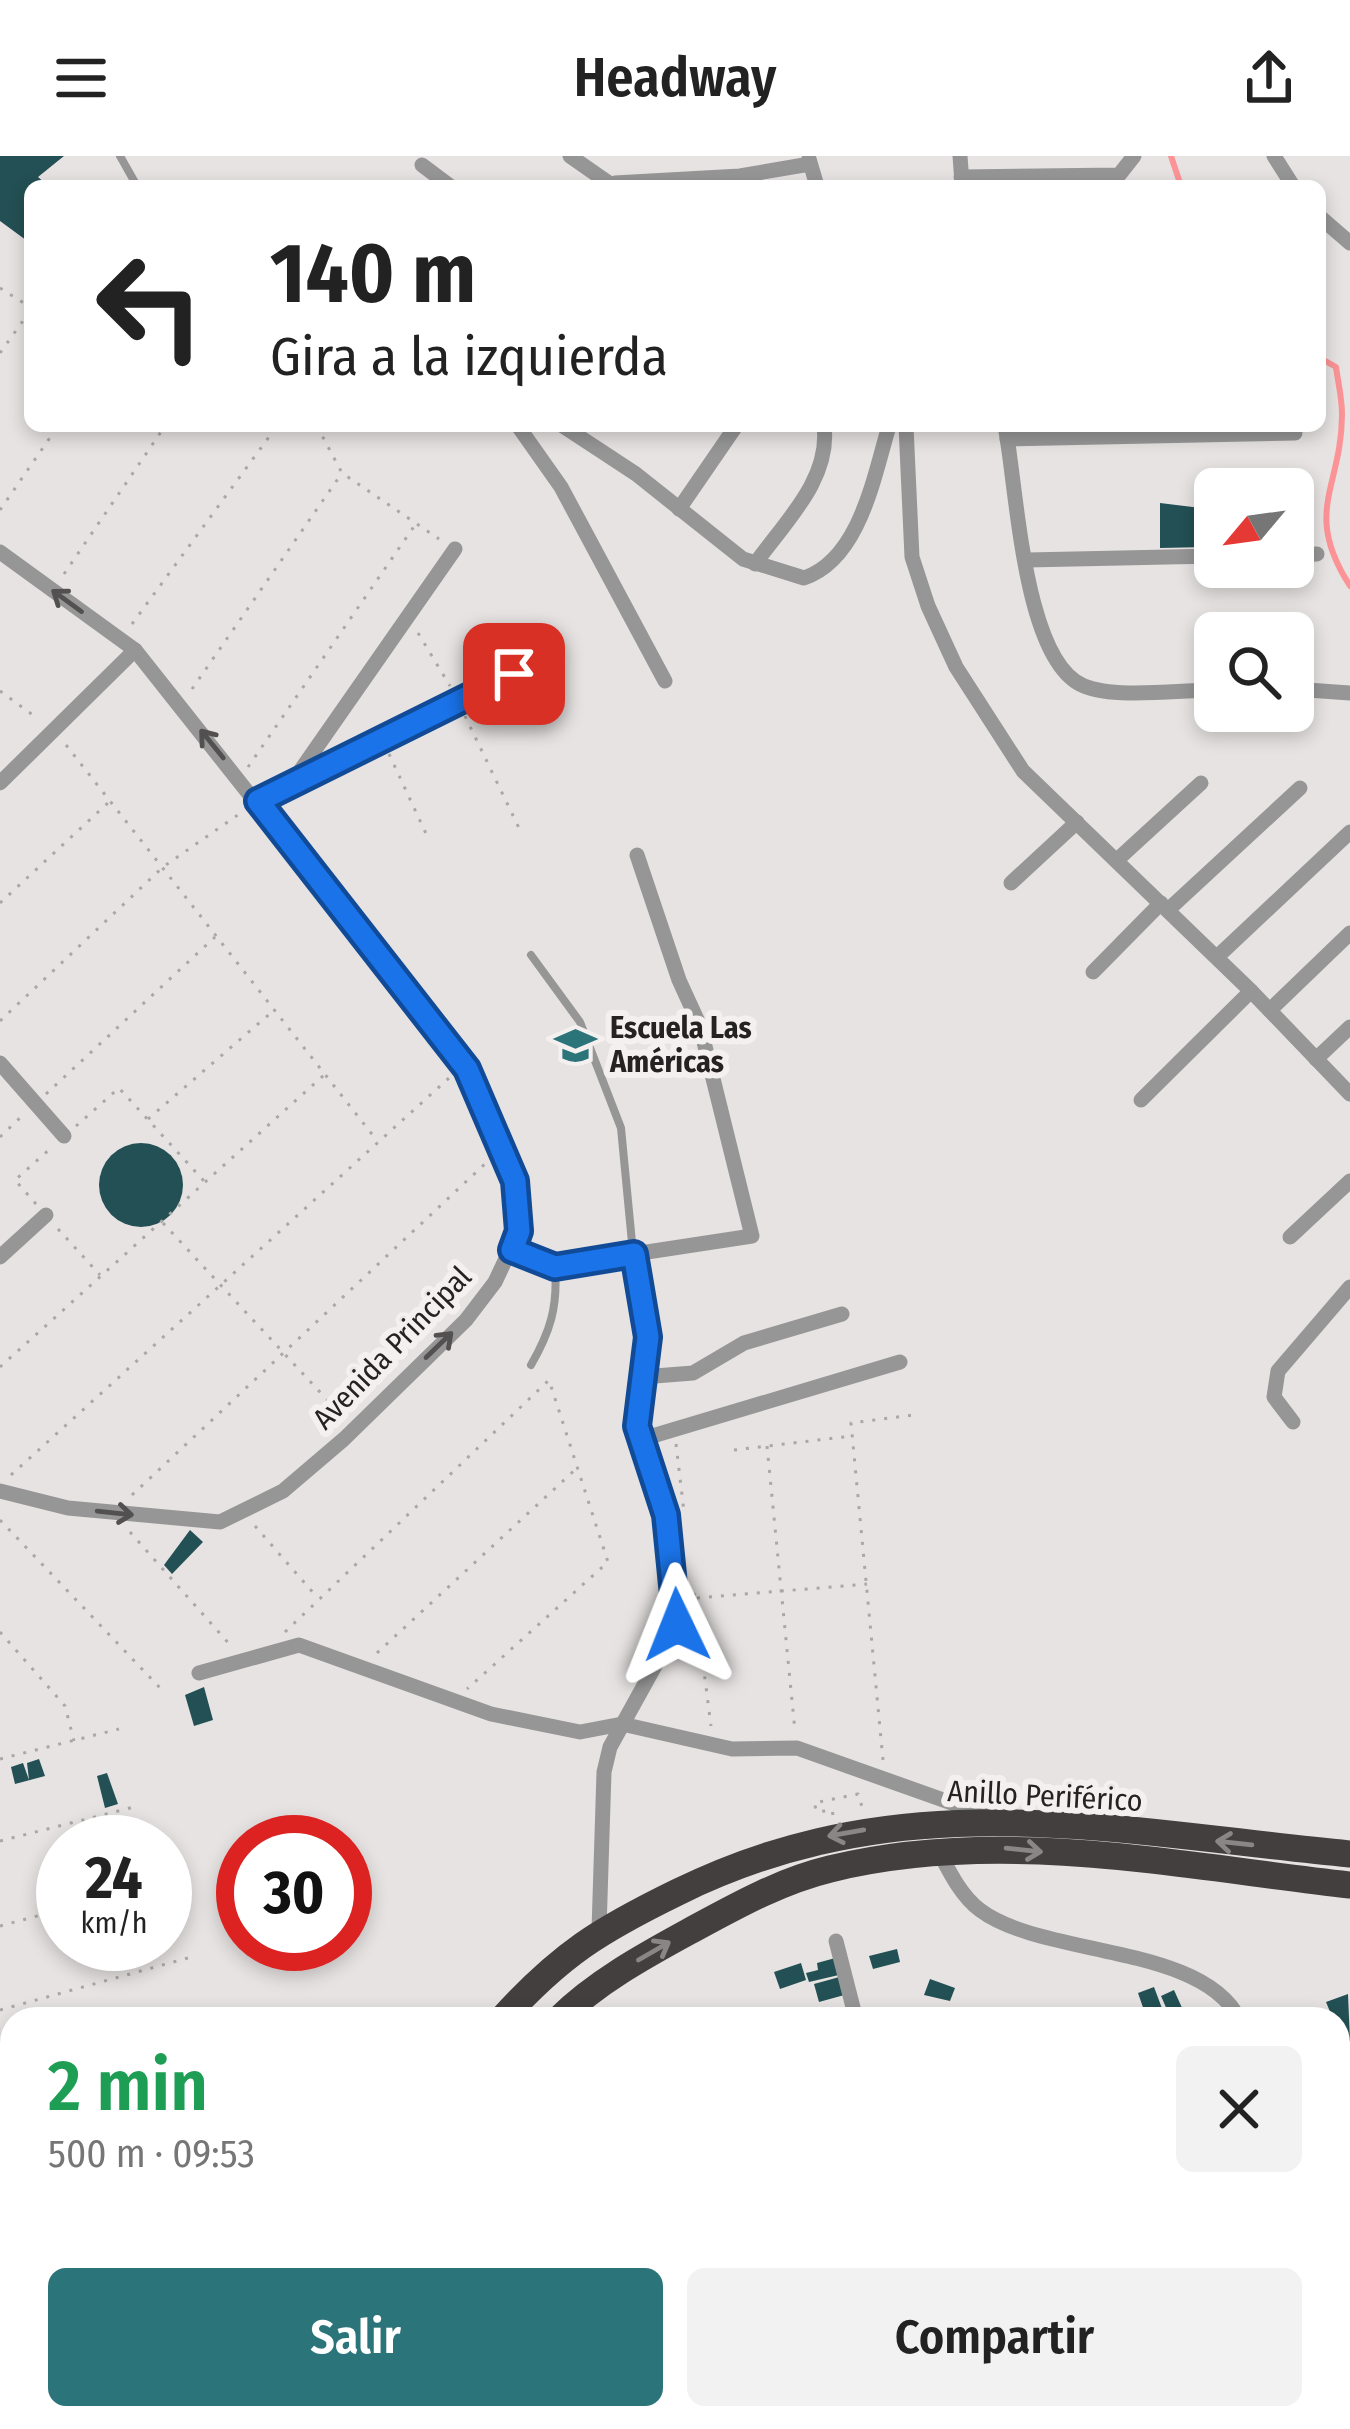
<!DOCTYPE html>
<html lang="es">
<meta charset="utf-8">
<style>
body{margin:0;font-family:"Fira Sans Condensed",sans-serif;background:#f2f2f2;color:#222;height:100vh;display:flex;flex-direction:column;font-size:45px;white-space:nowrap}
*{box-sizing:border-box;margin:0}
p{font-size:39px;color:#767676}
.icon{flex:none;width:66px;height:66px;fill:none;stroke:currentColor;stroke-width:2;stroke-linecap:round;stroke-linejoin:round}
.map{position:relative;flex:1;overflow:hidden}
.side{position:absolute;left:0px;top:1851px;width:1350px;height:423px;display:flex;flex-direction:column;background:#fff;border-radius:36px 36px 0 0;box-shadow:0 6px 18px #0003}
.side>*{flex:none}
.banner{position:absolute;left:24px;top:24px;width:1302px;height:252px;border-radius:18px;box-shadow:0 6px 18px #0003;background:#fff;color:#222;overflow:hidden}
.needle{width:78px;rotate:241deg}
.controls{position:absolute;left:1194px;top:312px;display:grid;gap:24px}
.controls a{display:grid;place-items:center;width:120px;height:120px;border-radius:18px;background:#fff;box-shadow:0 6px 18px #0003;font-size:60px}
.speed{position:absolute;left:36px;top:1659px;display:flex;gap:24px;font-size:60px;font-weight:700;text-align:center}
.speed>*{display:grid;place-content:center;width:156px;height:156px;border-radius:50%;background:#fff;box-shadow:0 6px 18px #0003;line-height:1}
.speed small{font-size:30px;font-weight:400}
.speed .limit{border:18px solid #d22;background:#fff;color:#111}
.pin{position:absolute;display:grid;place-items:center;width:102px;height:102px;color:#fff;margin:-51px;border-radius:24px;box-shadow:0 6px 18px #0006}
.me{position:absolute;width:132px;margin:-66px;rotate:358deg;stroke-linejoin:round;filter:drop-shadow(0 0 9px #0008)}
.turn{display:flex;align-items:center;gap:42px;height:252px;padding:0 48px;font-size:54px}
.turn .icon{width:156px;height:156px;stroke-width:2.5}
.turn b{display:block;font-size:84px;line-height:102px}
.round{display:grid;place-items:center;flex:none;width:126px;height:126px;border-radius:18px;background:#f2f2f2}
.headline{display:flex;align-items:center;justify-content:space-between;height:204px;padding:0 48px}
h1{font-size:72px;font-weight:600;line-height:90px;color:#1e9e55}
.primary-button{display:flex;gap:24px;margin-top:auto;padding:24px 48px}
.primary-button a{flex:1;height:138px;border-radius:18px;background:#2a747a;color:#fff;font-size:48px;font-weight:600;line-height:138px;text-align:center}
.primary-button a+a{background:#f2f2f2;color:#222}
header{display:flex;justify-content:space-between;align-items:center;height:156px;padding:0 48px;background:#fff;font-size:54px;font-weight:600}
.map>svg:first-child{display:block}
.green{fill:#fbc8c8}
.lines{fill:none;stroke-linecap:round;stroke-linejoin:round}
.stream{stroke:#fc9497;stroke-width:6}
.building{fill:#235054}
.path{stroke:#aaa7a7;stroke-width:3;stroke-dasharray:3 9;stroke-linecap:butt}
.lane{stroke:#979696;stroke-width:8}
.street{stroke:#979696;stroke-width:15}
.secondary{stroke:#737070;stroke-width:21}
.highway{stroke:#433f3f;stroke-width:27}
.oneway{stroke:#525050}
.oneway2{stroke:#8a8686}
.route-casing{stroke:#114b97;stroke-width:30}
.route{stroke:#1a73e8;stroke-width:21}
.labels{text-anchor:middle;stroke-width:12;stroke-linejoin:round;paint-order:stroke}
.poi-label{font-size:30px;font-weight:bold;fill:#242222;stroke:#f5f0f0;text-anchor:start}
.street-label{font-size:30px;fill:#242222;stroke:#f5f0f0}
</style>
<header><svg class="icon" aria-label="menu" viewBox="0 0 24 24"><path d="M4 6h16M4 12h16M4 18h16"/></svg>Headway<svg class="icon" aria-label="share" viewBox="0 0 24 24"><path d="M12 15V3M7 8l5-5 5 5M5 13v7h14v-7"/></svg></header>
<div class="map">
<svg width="1350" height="2273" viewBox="0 0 1350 2273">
<rect width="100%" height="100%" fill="#e7e3e3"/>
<polygon class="green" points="470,2262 942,2262 946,2273 470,2273"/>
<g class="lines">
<g class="stream">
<polyline points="1171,0 1181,30"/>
<path d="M 1320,202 L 1336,211 C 1338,226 1342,242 1342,258 C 1342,332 1302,355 1350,430"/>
</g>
</g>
<g class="building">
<polygon points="0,0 64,0 38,21 48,30 30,30 30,87 0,65"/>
<polygon points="1160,347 1209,353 1208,391 1160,392"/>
<circle cx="141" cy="1029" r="42"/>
<polygon points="190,1374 203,1386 172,1418 164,1409"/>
<polygon points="204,1531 213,1564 194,1570 185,1539"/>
<polygon points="39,1603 45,1620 15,1628 11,1611 23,1607 29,1624 27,1607"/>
<polygon points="107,1617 118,1648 105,1652 97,1620"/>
<polygon points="897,1793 900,1806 873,1813 869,1800"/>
<polygon points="839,1801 843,1818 809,1826 806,1817 818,1814 817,1807"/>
<polygon points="801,1807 806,1824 780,1833 774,1816"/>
<polygon points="843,1820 848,1838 819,1846 814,1828"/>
<polygon points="930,1823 955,1832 950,1845 924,1839"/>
<polygon points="1154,1831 1166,1863 1147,1863 1138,1837"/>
<polygon points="1174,1834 1187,1863 1171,1863 1161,1840"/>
<polygon points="1348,1838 1350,1885 1342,1888 1338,1863 1333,1863 1326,1846"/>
<polygon points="1350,1997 1350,2034 1338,2037 1338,2000"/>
<rect x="415" y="2262" width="36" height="11"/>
<polygon points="1066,2262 1133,2262 1134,2263 1098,2273 1068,2273"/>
</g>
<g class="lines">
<g class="path">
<polyline points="0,132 30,151"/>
<polyline points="0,197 30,155"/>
<polyline points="317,270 342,317 439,383"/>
<polyline points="0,354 58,270"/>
<polyline points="64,418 165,270"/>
<polyline points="132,468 277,270"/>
<polyline points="418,477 450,530"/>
<polyline points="192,533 342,317"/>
<polyline points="0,535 37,562"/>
<polyline points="465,560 519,672"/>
<polyline points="66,589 375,982"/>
<polyline points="389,598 429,684"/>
<polyline points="248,611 415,369"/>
<polyline points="0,747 110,645"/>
<polyline points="0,865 163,711 242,656"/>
<polyline points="46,938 215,781"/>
<polyline points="148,963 273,855"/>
<polyline points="76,970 119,932 204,1025"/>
<polyline points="0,981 22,960"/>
<polyline points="36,1048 15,1024 51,992"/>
<polyline points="163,1067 344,1262"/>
<polyline points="58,1073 100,1119"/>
<polyline points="0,1211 324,919"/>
<polyline points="676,1288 684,1356"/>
<polyline points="767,1290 795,1575"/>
<polyline points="734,1294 852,1280"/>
<polyline points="11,1319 449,922"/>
<polyline points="132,1339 488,1005"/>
<polyline points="0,1364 162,1534"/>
<polyline points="255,1370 316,1440"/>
<polyline points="130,1376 231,1490"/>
<polyline points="694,1437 711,1570"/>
<polyline points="697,1442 867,1428"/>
<polyline points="0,1476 65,1550 74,1585"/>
<polyline points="285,1476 549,1224 608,1406 467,1533"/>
<polyline points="377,1497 577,1312"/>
<polyline points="0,1603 119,1573"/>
<polyline points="883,1604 851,1267 913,1259"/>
<polyline points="833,1659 832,1654 817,1656 814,1647 858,1638 863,1654"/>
<polyline points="0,1685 138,1650"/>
<polyline points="0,1770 63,1753"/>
<polyline points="0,1854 195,1800"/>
<polyline points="0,1941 12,1937"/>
</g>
<g class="lane">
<polyline points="120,0 137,30"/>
<polyline points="531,799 580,866 621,972 633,1097"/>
<path d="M 531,1209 C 550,1176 558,1151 555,1112"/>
</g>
<g class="street">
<polyline points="570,0 613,30"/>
<polyline points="960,0 962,27"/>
<polyline points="1274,0 1293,30"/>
<polyline points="809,3 817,30"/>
<polyline points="422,9 450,30"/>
<polyline points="961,21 1119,19 1134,0"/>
<polyline points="615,27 740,20 810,8"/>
<polyline points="1320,61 1350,87"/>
<polyline points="518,270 561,331 665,525"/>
<path d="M 563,270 L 636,318 L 743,403 L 804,422 C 860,403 874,320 889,270"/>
<polyline points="906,270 912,401 928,450 956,511 1023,615 1251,835 1350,938"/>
<path d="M 1005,270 C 1017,330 1023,506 1084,530 C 1115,543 1180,534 1215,534"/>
<polyline points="1007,283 1295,277"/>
<polyline points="679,353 736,270"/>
<polyline points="0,396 135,494 467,913 515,1025 519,1075 495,1126 466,1164 344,1283 283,1335 220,1366 68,1352 0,1335"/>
<polyline points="1293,399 1317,398"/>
<polyline points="1027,404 1215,400"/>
<path d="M 755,408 C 784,367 831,323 824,270"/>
<polyline points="1293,533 1350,537"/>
<polyline points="0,627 135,494"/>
<polyline points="291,628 455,393"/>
<polyline points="258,645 514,518"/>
<polyline points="1117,704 1201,627"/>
<polyline points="1011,727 1077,666"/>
<polyline points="1168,754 1300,632"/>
<polyline points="1217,801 1350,676"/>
<polyline points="1093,816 1161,747"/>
<polyline points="1270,854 1350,777"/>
<polyline points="1316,903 1350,871"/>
<polyline points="0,907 64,980"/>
<polyline points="1141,944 1251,835"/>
<polyline points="1290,1081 1350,1025"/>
<polyline points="512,1094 555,1111 634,1098 648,1181 637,1270 666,1359 674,1406 677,1470 610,1591 604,1616 599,1774"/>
<polyline points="634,1098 752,1080 700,870 679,824 637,699"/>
<polyline points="0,1101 46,1059"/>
<polyline points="642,1221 693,1217 744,1187 842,1158"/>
<polyline points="1293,1266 1274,1241 1278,1215 1350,1131"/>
<polyline points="639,1284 900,1206"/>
<polyline points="199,1517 299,1489 491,1558 580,1576 622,1568 732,1593 797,1592 991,1661"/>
<path d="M 938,1694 C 949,1715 961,1740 980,1754 C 1042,1801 1202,1788 1239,1863"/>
<polyline points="836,1785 856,1863"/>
<polyline points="1338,1939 1350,1935"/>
<polyline points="1338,2046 1350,2042"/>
<polyline points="1338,2150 1350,2147"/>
<polyline points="1338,2216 1350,2255"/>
<polyline points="1142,2262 1145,2273"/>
<polyline points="1278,2273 1317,2262"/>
</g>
<g class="secondary">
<polyline points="959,2262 961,2273"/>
<polyline points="458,2273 459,2262"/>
</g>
<g class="highway">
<path d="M 502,1863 C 561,1798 600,1774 678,1736 C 904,1625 1111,1675 1350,1698"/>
<path d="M 559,1863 C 595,1827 644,1800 688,1776 C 734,1751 780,1725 830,1713 C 1000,1671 1179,1710 1350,1729"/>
<polyline points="209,2273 216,2262"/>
<polyline points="232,2273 239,2262"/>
<polyline points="274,2273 281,2262"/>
</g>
</g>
<defs><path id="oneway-shaft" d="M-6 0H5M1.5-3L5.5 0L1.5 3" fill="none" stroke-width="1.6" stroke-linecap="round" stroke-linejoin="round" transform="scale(3)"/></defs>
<g class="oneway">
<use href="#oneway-shaft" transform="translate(67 445) rotate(-144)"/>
<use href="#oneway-shaft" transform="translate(212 588) rotate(-129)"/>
<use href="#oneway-shaft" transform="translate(439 1189) rotate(-44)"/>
<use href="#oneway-shaft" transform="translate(115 1357) rotate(6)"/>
</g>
<g class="oneway2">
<use href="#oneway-shaft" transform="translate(846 1677) rotate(170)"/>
<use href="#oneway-shaft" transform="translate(1234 1687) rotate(-174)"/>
<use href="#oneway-shaft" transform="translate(1024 1694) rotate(6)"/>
<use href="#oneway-shaft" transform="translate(654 1795) rotate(-30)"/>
</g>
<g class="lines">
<defs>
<polyline id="route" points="514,518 258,645 467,913 515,1025 519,1075 512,1094 555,1111 634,1098 648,1181 637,1270 666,1359 677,1469"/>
</defs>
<use href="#route" class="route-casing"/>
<use href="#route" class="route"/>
</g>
<defs>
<symbol id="school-bare" viewBox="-9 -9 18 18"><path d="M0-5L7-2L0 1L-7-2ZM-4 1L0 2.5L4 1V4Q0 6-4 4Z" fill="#2a747a" stroke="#f5f0f0" stroke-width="2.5" paint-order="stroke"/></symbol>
</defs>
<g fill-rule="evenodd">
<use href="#school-bare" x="546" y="860" width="59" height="59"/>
</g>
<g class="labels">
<g class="poi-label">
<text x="610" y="882">Escuela Las<tspan x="610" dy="34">Américas</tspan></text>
</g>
<g class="street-label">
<text transform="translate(392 1192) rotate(-46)" y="10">Avenida Principal</text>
<text transform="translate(1045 1640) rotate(3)" y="10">Anillo Periférico</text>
</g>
</g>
</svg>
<div class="controls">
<a><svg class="needle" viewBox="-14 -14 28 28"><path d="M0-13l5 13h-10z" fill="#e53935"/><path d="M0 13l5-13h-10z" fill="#767676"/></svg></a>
<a><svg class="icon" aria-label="search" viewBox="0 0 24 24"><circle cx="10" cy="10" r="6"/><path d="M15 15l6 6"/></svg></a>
</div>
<div class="speed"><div>24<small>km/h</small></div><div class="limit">30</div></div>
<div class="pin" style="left:514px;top:518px;background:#d93025"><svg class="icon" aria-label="arrive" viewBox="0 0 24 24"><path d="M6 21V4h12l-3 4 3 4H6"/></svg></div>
<svg class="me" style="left:677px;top:1469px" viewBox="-20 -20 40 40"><path d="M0-17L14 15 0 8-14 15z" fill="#1a73e8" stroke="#fff" stroke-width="4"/></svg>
<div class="banner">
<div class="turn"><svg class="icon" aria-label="left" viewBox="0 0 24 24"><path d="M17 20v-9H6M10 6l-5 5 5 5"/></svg><div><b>140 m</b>Gira a la izquierda</div></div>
</div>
<section class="side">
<div class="headline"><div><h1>2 min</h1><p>500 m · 09:53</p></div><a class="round"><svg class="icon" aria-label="close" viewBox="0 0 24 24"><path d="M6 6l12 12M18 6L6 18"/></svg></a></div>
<div class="primary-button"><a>Salir</a><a>Compartir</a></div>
</section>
</div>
